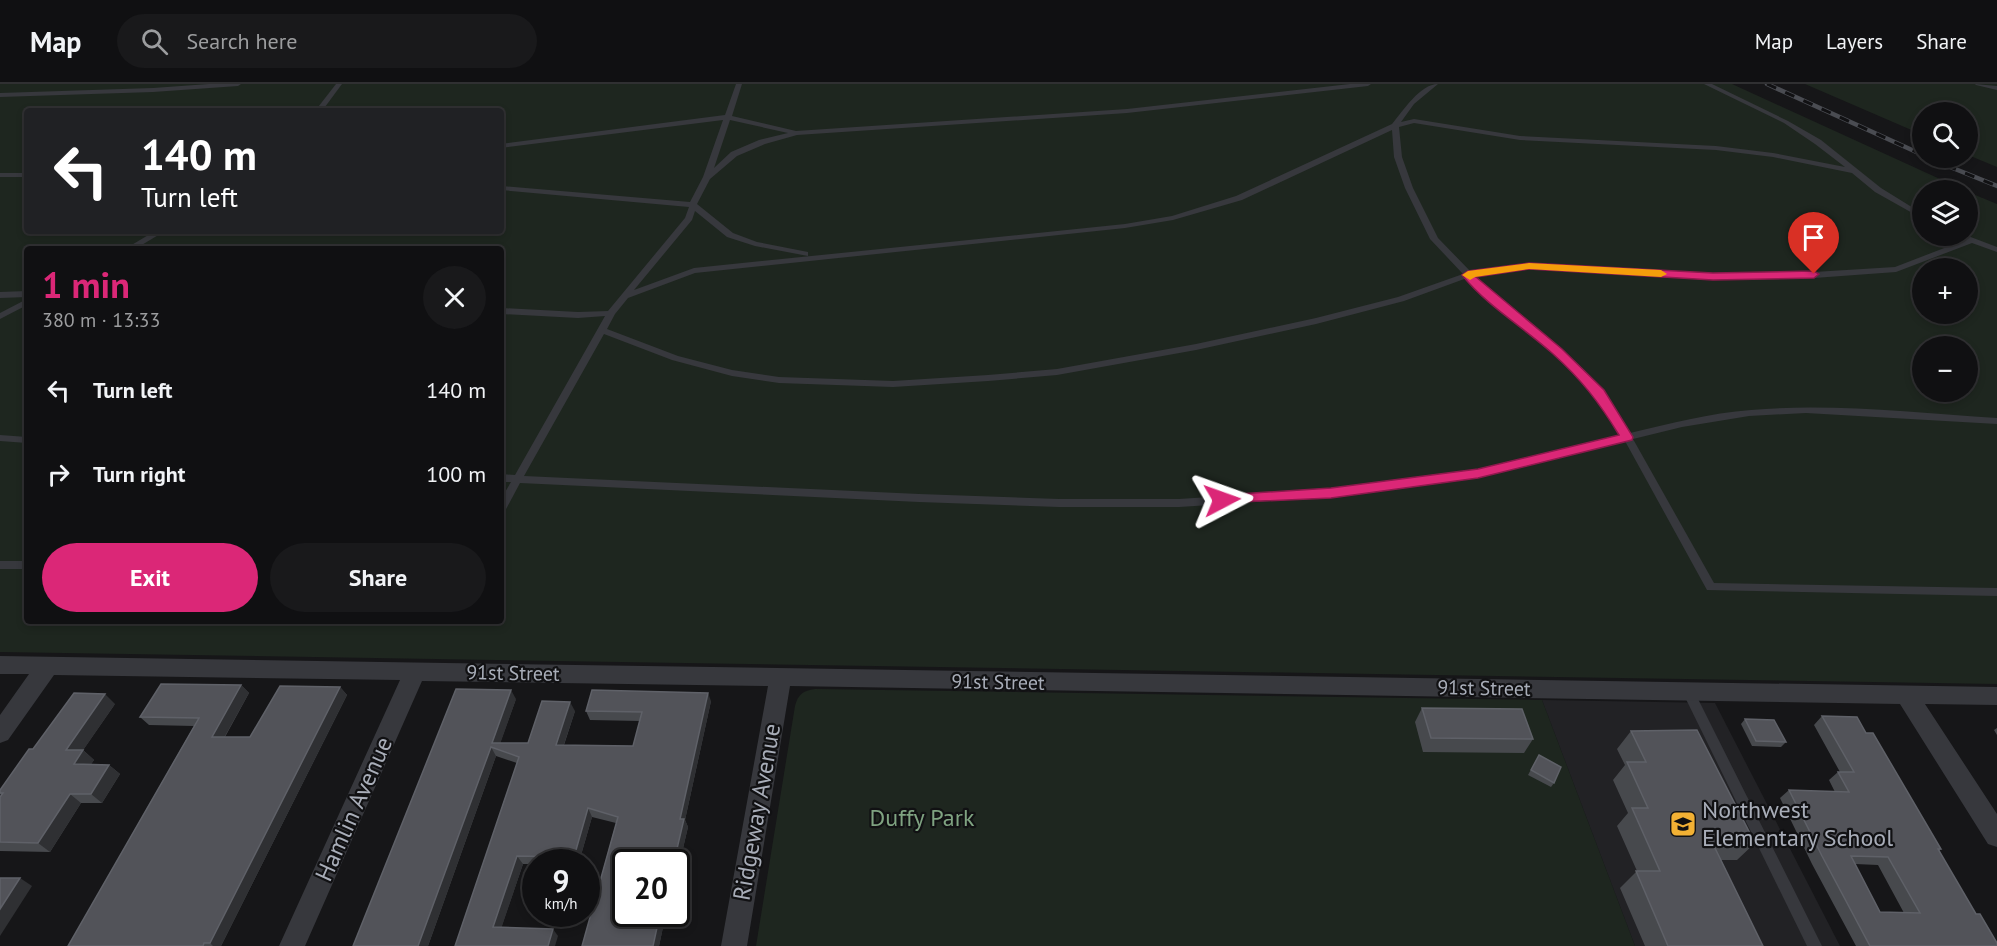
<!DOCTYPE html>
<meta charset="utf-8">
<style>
body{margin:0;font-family:"PT Sans",sans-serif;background:#19191b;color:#f1f3f6;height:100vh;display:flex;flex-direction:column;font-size:22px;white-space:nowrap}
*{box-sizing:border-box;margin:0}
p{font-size:20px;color:#9c9d9f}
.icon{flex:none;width:33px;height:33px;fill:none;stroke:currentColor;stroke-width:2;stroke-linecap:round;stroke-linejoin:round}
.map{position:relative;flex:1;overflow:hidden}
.side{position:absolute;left:24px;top:162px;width:480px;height:378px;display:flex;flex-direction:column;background:#101012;border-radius:6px;box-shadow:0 3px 9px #0003,0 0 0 2px #303032}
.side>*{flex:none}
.top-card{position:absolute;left:24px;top:24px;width:480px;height:126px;border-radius:6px;box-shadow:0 3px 9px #0003,0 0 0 2px #303032;background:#202124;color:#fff;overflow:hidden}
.controls{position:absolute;left:1912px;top:18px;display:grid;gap:12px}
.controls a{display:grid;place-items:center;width:66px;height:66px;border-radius:50%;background:#101012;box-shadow:0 3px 9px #0003,0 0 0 2px #303032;font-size:30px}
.speed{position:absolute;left:522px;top:765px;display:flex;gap:12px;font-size:30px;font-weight:700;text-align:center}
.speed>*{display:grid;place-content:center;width:78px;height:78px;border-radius:50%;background:#101012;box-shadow:0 3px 9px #0003,0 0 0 2px #303032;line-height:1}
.speed small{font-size:15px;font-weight:400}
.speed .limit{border:3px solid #111;border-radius:9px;background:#fff;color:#111}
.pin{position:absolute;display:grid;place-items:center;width:51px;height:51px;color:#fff;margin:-62px -26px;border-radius:50% 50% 50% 0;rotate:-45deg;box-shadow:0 0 6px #0007}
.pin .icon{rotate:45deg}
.me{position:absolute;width:66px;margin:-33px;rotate:86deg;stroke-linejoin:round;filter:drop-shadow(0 0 4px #0008)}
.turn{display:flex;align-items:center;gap:21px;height:126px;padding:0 18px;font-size:27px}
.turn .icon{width:78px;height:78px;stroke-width:2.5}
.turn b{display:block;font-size:42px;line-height:51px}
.round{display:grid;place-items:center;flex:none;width:63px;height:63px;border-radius:32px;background:#19191b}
.headline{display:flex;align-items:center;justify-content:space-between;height:102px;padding:0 18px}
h1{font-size:36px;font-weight:700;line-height:45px;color:#db2777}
.cta{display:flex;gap:12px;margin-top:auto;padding:12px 18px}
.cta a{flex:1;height:69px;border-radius:36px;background:#db2777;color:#fff;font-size:24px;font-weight:700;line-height:69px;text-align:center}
.cta a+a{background:#19191b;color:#f1f3f6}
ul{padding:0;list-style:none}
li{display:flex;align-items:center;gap:18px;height:84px;padding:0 18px}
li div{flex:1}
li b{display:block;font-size:22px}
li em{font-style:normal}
header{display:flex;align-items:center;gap:36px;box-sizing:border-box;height:84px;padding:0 30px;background:#101012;border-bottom:2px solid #303032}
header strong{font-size:28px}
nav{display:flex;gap:33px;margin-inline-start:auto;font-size:21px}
.search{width:420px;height:54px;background:#19191b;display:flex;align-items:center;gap:15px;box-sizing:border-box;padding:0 21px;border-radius:33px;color:#9c9d9f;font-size:22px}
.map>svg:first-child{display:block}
.built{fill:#222225}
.green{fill:#1e261f;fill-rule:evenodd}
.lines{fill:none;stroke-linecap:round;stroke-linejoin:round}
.lane{fill:#37383d;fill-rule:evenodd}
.street{fill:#37383d;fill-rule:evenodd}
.rail-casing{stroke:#4a4c52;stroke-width:4.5}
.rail{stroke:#111113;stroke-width:3;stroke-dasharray:10;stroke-linecap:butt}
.wall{fill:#47494d;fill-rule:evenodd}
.shaded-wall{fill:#2f3033}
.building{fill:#525359;stroke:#5f6168;stroke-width:1.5;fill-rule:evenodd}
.route{fill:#db2777;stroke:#8e194d;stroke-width:1.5}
.slow{fill:#f59e0b}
.labels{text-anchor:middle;stroke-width:4.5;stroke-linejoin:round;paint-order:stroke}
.street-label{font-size:20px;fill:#a8adb8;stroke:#111113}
.near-street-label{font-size:24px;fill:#a8adb8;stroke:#111113}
.near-poi-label{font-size:24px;fill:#a8adb8;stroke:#111113;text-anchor:start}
.near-park-label{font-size:24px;fill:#7fa381;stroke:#111113}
</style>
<header>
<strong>Map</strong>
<div class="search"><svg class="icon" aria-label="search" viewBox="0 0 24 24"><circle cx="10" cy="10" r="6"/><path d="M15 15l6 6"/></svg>Search here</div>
<nav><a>Map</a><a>Layers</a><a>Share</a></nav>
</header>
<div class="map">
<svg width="1997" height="862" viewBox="0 0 1997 862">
<rect width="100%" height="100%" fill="#161618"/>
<polygon class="built" points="1542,616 1715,619 1840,862 1635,862"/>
<g class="green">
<path d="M 0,0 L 1732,0 L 1964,106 L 1923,106 L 1923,152 L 1968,152 L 1968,108 L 1997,120 L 1997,600 L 0,568 ZM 27,27 L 501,27 L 501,147 L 27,147 ZM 27,165 L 501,165 L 501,537 L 27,537 ZM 1923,184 L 1968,184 L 1968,230 L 1923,230 ZM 1923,262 L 1968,262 L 1968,308 L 1923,308 Z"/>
<polygon points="1805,0 1997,0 1997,83 1968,71 1968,28 1923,28 1923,51"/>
<path d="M 815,605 L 1542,616 L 1635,862 L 756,862 L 795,622 C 798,610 803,607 815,605 Z"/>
</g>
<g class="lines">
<g class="lane">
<polygon points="209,0 241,0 238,2 153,8 0,13 0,9 153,4"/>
<polygon points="336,0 342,0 322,27 315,27"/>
<path d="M 736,0 L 742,0 L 732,32 L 796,47 L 1127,25 L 1350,0 L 1371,0 L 1368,2 L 1127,29 L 797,51 L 765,60 L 737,72 L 710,95 L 697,120 L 733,149 L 757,158 L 808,168 L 808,172 L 755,162 L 727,153 L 695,127 L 692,136 L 634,206 L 694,184 L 1125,140 L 1172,132 L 1236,112 L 1392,40 C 1403,27 1420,0 1438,0 L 1414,20 L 1401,38 L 1414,35 L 1520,52 L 1716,62 L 1773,69 L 1845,83 L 1815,60 L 1784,39 L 1704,0 L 1712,0 L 1788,37 L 1821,56 L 1881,104 L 1923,130 L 1923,135 L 1875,108 L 1852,89 L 1773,73 L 1716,66 L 1520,56 L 1414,39 L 1399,43 L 1402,73 L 1413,104 L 1438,154 L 1471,188 L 1529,180 L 1713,190 L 1814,188 L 1895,183 L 1965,156 L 1959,154 L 1958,152 L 1968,152 L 1997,163 L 1997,168 L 1972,159 L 1896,188 L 1814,194 L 1713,196 L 1529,184 L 1475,193 C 1514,233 1566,262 1603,306 C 1613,319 1621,335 1630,349 C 1669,340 1710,329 1751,326 C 1830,319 1917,329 1997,334 L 1997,340 L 1806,329 L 1749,332 L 1682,343 L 1633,355 L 1714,499 L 1997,504 L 1997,512 L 1707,506 L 1625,357 L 1478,394 L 1331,413 L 1179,423 L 1059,423 L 919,418 L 520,399 L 505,427 L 501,428 L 501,415 L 511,398 L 501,398 L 501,390 L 515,391 L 605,232 L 578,234 L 501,230 L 501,224 L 578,228 L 608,227 L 685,134 L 689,123 L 501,106 L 501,102 L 690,118 L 703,93 L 723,36 L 501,64 L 501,60 L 725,31 ZM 730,36 L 788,49 L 759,56 L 731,68 L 714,84 ZM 1392,46 L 1394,73 L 1405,104 L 1430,155 L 1463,190 L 1398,213 L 1316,234 L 1196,260 L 1057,285 L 988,291 L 893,297 L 779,293 L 732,286 L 678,272 L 607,245 L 615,230 L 628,214 L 695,189 L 1125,144 L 1173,136 L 1242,116 ZM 1467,194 L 1483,211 L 1555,269 L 1597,311 L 1621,352 L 1478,386 L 1331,405 L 1179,415 L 1059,415 L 919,410 L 524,392 L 604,250 L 672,276 L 732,292 L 779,299 L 893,303 L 988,297 L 1057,291 L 1196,266 L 1316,240 L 1404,217 Z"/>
<polygon points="1975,0 1997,2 1997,6 1976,1"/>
<rect x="0" y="89" width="27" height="4"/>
<polygon points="155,147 165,147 135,165 125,165"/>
<polygon points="27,207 27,213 0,214 0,208"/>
<polygon points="27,215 27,221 0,235 0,229"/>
<polygon points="0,351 27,353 27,359 0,357"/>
<rect x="0" y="477" width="27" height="8"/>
<polygon points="1688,602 1692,603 1822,862 1807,862 1682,607 1684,603"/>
</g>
<polygon class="street" points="0,572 1997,603 1997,621 1925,620 1997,730 1997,763 1988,760 1900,620 790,602 747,862 721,862 768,602 422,597 305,862 279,862 400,596 54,591 8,656 0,659 0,631 29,590 0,590"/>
<defs>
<g id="rail">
<polyline points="1767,0 1923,71"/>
<polyline points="1928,74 1997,102"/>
</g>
</defs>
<use href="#rail" class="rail-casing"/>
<use href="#rail" class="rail"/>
</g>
<g class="wall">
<polygon points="241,601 249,609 225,653 250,653 340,603 347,611 221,862 68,862 194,642 149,641 140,633"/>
<polygon points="516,615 500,659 528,659 575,627 564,661 633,662 640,637 590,636 586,627 711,617 685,736 688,743 680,777 677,777 659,862 582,862 616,739 592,733 579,778 536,778 536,780 523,780 501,844 558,852 455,862 517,679 496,672 428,862 353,862"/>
<polygon points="115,620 83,666 94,676 91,680 109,681 120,690 102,719 81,719 50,768 0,767 0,713 1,711 0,710 0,706 33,665"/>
<polygon points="1422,624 1533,655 1524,669 1423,668 1415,638"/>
<path d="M 1822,632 L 1866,649 L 1941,765 L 1939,767 L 1976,830 L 1997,862 L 1856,862 L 1812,780 L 1780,714 L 1789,706 L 1835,708 L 1829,696 L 1838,688 L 1840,688 L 1814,641 ZM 1855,780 L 1878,781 L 1904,829 L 1880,828 Z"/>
<polygon points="1745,635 1786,658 1781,663 1752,662 1741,640"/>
<polygon points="1997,644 1997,651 1994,646"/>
<polygon points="1631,647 1755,759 1737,776 1721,776 1763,862 1645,862 1620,804 1637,787 1617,742 1628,729 1613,696 1625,681 1617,665"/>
<polygon points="1539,671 1554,699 1551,703 1528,691"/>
</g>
<g class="shaded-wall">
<polygon points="241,601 249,609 220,661 212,653"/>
<polygon points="340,603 347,611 221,862 213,862 210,859"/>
<polygon points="511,606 516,615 498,666 492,659"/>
<polygon points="708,609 711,617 685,736 688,743 680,777 676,769 680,735"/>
<polygon points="105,610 115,620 77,675 66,666"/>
<polygon points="570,618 575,627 561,669 556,661"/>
<polygon points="491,663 496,672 428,862 418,862"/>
<polygon points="83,666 94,676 85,689 74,680"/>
<polygon points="109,681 120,690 102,719 91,710"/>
<polygon points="70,710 81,719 50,768 38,759"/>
<polygon points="588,724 592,733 579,778 577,778 574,773"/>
<polygon points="673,769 677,777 676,780 676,778 671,778"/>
<polygon points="517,772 523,780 499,851 493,843"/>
<polygon points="20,794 32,802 0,852 0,825"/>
<polygon points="660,830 666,830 659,862 653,862"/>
<polygon points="553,845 558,852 555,862 548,862"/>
</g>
<g class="building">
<polygon points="161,600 241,601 212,653 250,653 280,602 340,603 210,859 204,859 203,862 68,862 199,634 140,633"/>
<polygon points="456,605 511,606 492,659 528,659 542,617 570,618 556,661 633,662 642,628 586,627 592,606 708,609 680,735 684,735 676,769 673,769 671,778 626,778 626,830 660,830 653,862 582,862 618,733 588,724 574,773 517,772 493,843 553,845 548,862 455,862 519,673 491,663 418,862 353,862"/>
<polygon points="74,609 105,610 66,666 83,666 74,680 109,681 91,710 70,710 38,759 0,758 0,713 3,709 0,709 0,706 29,665 33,665"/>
<polygon points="1422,624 1522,625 1533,655 1431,654"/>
<path d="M 1822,632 L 1857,633 L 1866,649 L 1873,649 L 1941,765 L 1938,765 L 1976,830 L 1980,830 L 1997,859 L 1997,862 L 1870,862 L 1822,772 L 1789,706 L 1849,708 L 1838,688 L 1854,688 ZM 1851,772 L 1888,773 L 1920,829 L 1880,828 Z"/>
<polygon points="1745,635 1774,636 1786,658 1756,657"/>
<polygon points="1697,646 1755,759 1713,760 1763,862 1668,862 1636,787 1660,787 1632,724 1648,724 1627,678 1646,678 1631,647"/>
<polygon points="1539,671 1561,683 1554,699 1531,686"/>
<polygon points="0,794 20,794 0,825"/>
</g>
<path class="route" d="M 1529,179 L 1713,189 L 1814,187 L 1819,190 L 1814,194 L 1713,196 L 1529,185 L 1476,193 L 1562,265 L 1604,306 L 1633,353 L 1632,356 L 1478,394 L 1331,414 L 1217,419 L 1215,416 L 1217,412 L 1222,411 L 1331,404 L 1478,385 L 1619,351 C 1599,318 1581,295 1552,269 C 1523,243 1487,222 1462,191 L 1468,187 Z"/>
<polygon class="slow" points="1529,179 1661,186 1667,190 1661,193 1529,185 1475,193 1470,196 1462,191 1468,187"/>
<defs>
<symbol id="school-square" viewBox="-11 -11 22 22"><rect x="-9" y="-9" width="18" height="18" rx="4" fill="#f2b134" stroke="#111113"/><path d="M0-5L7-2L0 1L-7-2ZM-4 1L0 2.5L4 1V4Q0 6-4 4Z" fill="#111"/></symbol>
</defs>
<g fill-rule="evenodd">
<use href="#school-square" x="1668" y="725" width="30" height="30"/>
</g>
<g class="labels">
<g class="street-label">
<text transform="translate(513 589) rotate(1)" y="7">91st Street</text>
<text transform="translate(998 598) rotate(1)" y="7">91st Street</text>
<text transform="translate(1484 604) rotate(1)" y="7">91st Street</text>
</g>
<g class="near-street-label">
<text transform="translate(354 725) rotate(-66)" y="8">Hamlin Avenue</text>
<text transform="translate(757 728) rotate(-80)" y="8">Ridgeway Avenue</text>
</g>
<g class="near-poi-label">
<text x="1702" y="734">Northwest<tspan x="1702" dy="28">Elementary School</tspan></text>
</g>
<g class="near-park-label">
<text x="922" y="742">Duffy Park</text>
</g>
</g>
</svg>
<div class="controls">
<a><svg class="icon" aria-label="search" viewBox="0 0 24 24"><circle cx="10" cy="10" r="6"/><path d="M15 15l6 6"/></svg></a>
<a><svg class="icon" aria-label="layers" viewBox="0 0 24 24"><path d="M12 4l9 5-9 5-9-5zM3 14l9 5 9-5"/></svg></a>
<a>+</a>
<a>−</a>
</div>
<div class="speed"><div>9<small>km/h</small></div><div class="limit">20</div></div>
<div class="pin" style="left:1814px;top:190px;background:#d93025"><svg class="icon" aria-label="arrive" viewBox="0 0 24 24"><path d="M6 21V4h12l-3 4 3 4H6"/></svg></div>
<svg class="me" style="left:1222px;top:416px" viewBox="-20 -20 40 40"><path d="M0-17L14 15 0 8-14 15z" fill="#db2777" stroke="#fff" stroke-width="4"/></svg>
<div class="top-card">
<div class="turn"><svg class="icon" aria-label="left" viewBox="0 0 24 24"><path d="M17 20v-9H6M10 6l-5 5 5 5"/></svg><div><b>140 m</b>Turn left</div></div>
</div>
<section class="side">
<div class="headline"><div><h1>1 min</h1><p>380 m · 13:33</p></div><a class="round"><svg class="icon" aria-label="close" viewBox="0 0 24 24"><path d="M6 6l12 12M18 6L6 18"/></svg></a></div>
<ul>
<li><svg class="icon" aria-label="left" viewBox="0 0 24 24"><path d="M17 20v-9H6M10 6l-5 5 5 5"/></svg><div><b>Turn left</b></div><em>140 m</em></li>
<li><svg class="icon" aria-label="right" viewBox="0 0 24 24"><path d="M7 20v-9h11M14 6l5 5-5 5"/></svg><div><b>Turn right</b></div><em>100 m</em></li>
</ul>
<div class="cta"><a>Exit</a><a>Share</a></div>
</section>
</div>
